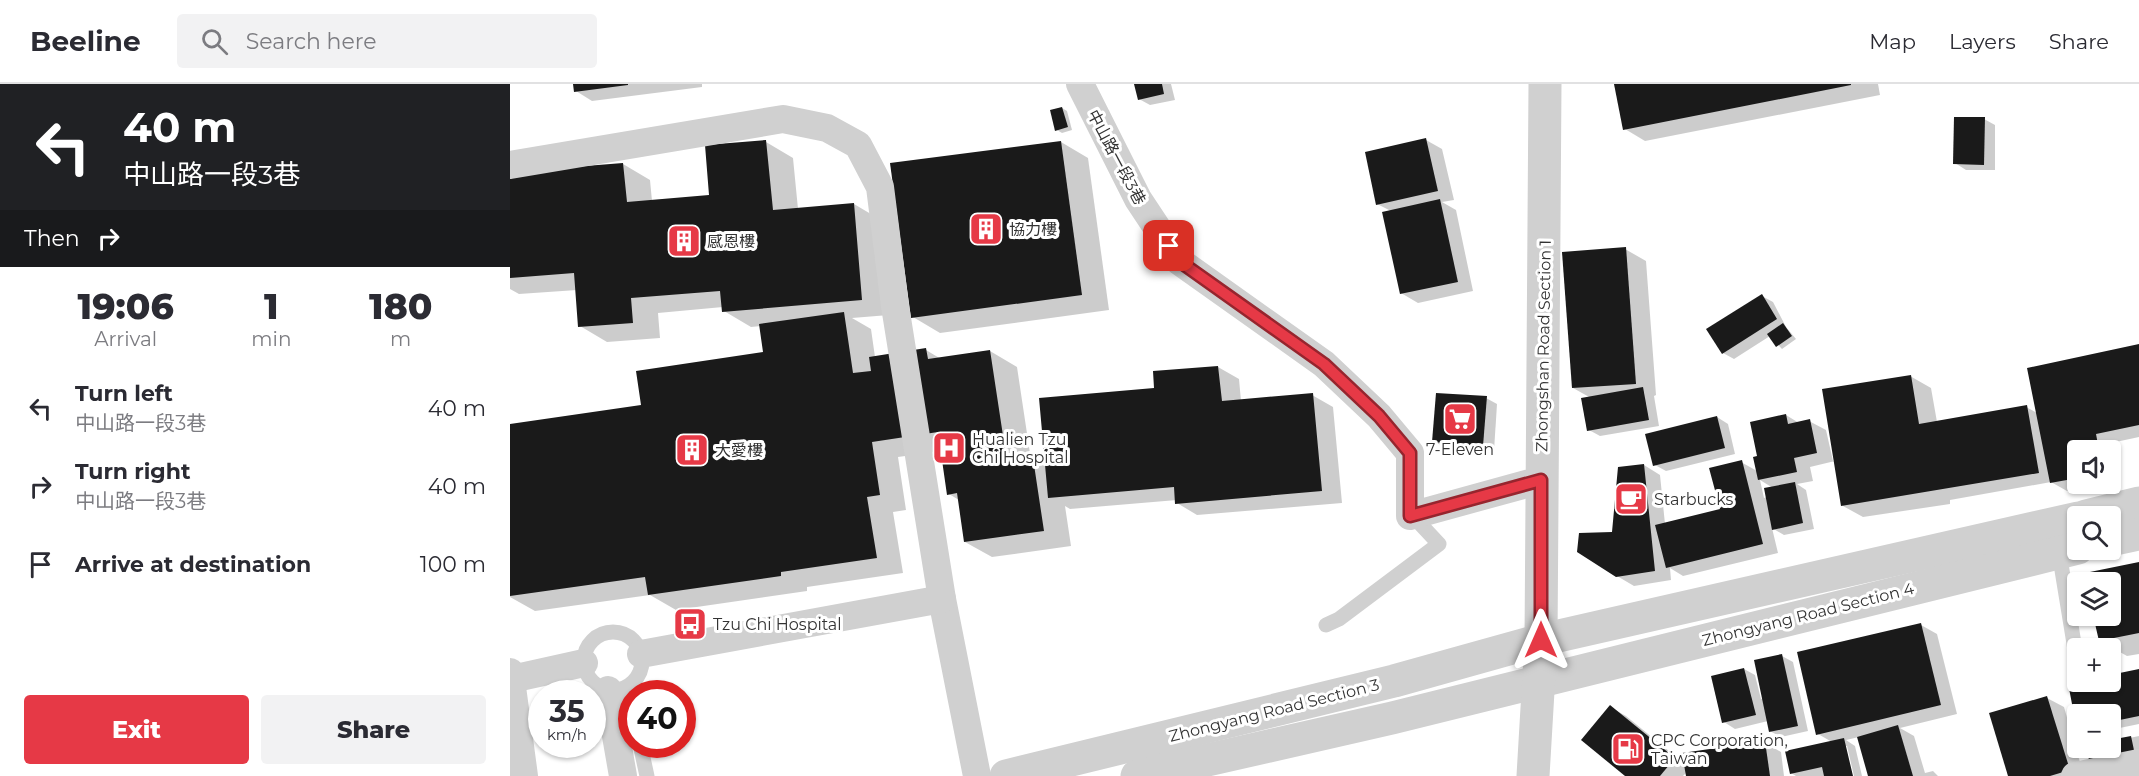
<!DOCTYPE html>
<meta charset="utf-8">
<style>
body{margin:0;font-family:Montserrat,"Noto Sans TC",sans-serif;background:#f2f2f3;color:#2b2b33;height:100vh;display:flex;flex-direction:column;font-size:22px;white-space:nowrap}
*{box-sizing:border-box;margin:0}
p{font-size:20px;color:#7c7c81}
.icon{flex:none;width:33px;height:33px;fill:none;stroke:currentColor;stroke-width:2;stroke-linecap:round;stroke-linejoin:round}
.map{position:relative;flex:1;overflow:hidden}
.drawer{display:flex;flex-direction:column;background:#fff;width:510px}
.drawer>*{flex:none}
.guide{background:#202124;color:#fff;overflow:hidden}
.controls{position:absolute;left:1557px;top:356px;display:grid;gap:12px}
.controls a{display:grid;place-items:center;width:54px;height:54px;border-radius:6px;background:#fff;box-shadow:0 2px 4px #0004;font-size:30px}
.speed{position:absolute;left:18px;top:596px;display:flex;gap:12px;font-size:30px;font-weight:700;text-align:center}
.speed>*{display:grid;place-content:center;width:78px;height:78px;border-radius:50%;background:#fff;box-shadow:0 2px 4px #0004;line-height:1}
.speed small{font-size:15px;font-weight:400}
.speed .limit{border:9px solid #d22;background:#fff;color:#111}
.pin{position:absolute;display:grid;place-items:center;width:51px;height:51px;color:#fff;margin:-26px;border-radius:12px;box-shadow:0 3px 9px #0006}
.me{position:absolute;width:66px;margin:-33px;rotate:0deg;stroke-linejoin:round;filter:drop-shadow(0 0 4px #0008)}
.turn{display:flex;align-items:center;gap:21px;height:126px;padding:0 24px;font-size:27px}
.turn .icon{width:78px;height:78px;stroke-width:2.5}
.turn b{display:block;font-size:42px;line-height:51px}
.then{display:flex;align-items:center;height:57px;padding:0 24px;background:#0003;gap:12px;font-size:22px}
.eta{display:flex;justify-content:space-evenly;align-items:center;height:102px;text-align:center}
.eta b{font-size:36px;font-weight:800;line-height:42px}
.cta{display:flex;gap:12px;margin-top:auto;padding:12px 24px}
.cta a{flex:1;height:69px;border-radius:6px;background:#e63946;color:#fff;font-size:24px;font-weight:800;line-height:69px;text-align:center}
.cta a+a{background:#f2f2f3;color:#2b2b33}
ul{padding:0;list-style:none}
li{display:flex;align-items:center;gap:18px;height:78px;padding:0 24px}
li div{flex:1}
li b{display:block;font-size:22px}
li em{font-style:normal}
header{display:flex;align-items:center;gap:36px;box-sizing:border-box;height:84px;padding:0 30px;background:#fff;border-bottom:2px solid #e1e1e2}
header strong{font-size:28px}
nav{display:flex;gap:33px;margin-inline-start:auto;font-size:21px}
.search{width:420px;height:54px;background:#f2f2f3;display:flex;align-items:center;gap:15px;box-sizing:border-box;padding:0 21px;border-radius:6px;color:#7c7c81;font-size:22px}
main{display:flex;flex:1;min-height:0}
.map>svg:first-child{display:block}
.shadow{fill:#0003;fill-rule:evenodd}
.building{fill:#1a1a1a}
.lines{fill:none;stroke-linecap:round;stroke-linejoin:round}
.service{stroke:#d0d0d0;stroke-width:15}
.minor{stroke:#d0d0d0;stroke-width:28}
.tertiary{stroke:#d0d0d0;stroke-width:33}
.route-casing{stroke:#96252e;stroke-width:15}
.route{stroke:#e63946;stroke-width:10}
.labels{text-anchor:middle;stroke-width:6;stroke-linejoin:round;paint-order:stroke}
.street-label{font-size:16px;fill:#333;stroke:#fff}
.poi-label{font-size:16px;fill:#333;stroke:#fff;text-anchor:start}
</style>
<header>
<strong>Beeline</strong>
<div class="search"><svg class="icon" aria-label="search" viewBox="0 0 24 24"><circle cx="10" cy="10" r="6"/><path d="M15 15l6 6"/></svg>Search here</div>
<nav><a>Map</a><a>Layers</a><a>Share</a></nav>
</header>
<main>
<section class="drawer">
<div class="guide">
<div class="turn"><svg class="icon" aria-label="left" viewBox="0 0 24 24"><path d="M17 20v-9H6M10 6l-5 5 5 5"/></svg><div><b>40 m</b>中山路一段3巷</div></div>
<div class="then">Then<svg class="icon" aria-label="right" viewBox="0 0 24 24"><path d="M7 20v-9h11M14 6l5 5-5 5"/></svg></div>
</div>
<div class="eta">
<div><b>19:06</b><p>Arrival</p></div>
<div><b>1</b><p>min</p></div>
<div><b>180</b><p>m</p></div>
</div>
<ul>
<li><svg class="icon" aria-label="left" viewBox="0 0 24 24"><path d="M17 20v-9H6M10 6l-5 5 5 5"/></svg><div><b>Turn left</b><p>中山路一段3巷</p></div><em>40 m</em></li>
<li><svg class="icon" aria-label="right" viewBox="0 0 24 24"><path d="M7 20v-9h11M14 6l5 5-5 5"/></svg><div><b>Turn right</b><p>中山路一段3巷</p></div><em>40 m</em></li>
<li><svg class="icon" aria-label="arrive" viewBox="0 0 24 24"><path d="M6 21V4h12l-3 4 3 4H6"/></svg><div><b>Arrive at destination</b></div><em>100 m</em></li>
</ul>
<div class="cta"><a>Exit</a><a>Share</a></div>
</section>
<div class="map">
<svg width="1629" height="692" viewBox="0 0 1629 692">
<rect width="100%" height="100%" fill="#fff"/>
<g class="shadow">
<polygon points="65,0 192,0 192,3 82,17 66,7"/>
<polygon points="625,0 661,0 665,16 640,21 629,15"/>
<polygon points="1106,0 1368,0 1370,11 1135,57 1115,45"/>
<polygon points="552,24 557,27 562,46 552,49 547,46"/>
<polygon points="1474,35 1485,41 1485,86 1456,86 1445,79"/>
<polygon points="916,56 932,65 944,116 932,118 946,126 963,207 908,219 891,209 881,127 867,120"/>
<polygon points="256,58 283,74 288,125 344,120 371,136 379,231 342,234 361,245 365,273 416,266 431,275 480,267 507,283 521,376 537,383 646,305 708,283 729,295 731,317 802,311 823,323 832,419 687,431 667,419 667,416 560,425 555,422 561,462 482,473 455,458 449,416 439,410 432,367 388,373 396,426 383,428 393,489 297,503 297,507 166,526 140,511 25,527 0,513 0,342 132,322 255,269 251,242 241,243 214,227 213,223 148,229 150,254 97,258 70,242 67,206 9,210 0,205 0,90 113,80 140,96 142,117 200,113"/>
<polygon points="551,58 578,74 599,226 430,249 403,233"/>
<polygon points="1115,165 1136,177 1146,311 1144,312 1149,342 1090,352 1079,346 1081,314 1063,304"/>
<polygon points="1252,212 1263,218 1276,243 1286,255 1272,265 1260,252 1224,275 1213,269"/>
<path d="M 1629,262 L 1629,353 L 1601,359 L 1609,398 L 1557,407 L 1541,398 L 1440,416 L 1440,420 L 1353,433 L 1333,422 L 1325,377 L 1300,383 L 1303,397 L 1287,400 L 1296,406 L 1304,445 L 1274,451 L 1262,444 L 1268,469 L 1173,492 L 1160,484 L 1161,496 L 1124,502 L 1107,492 L 1103,449 L 1109,384 L 1134,381 L 1150,391 L 1155,440 L 1212,426 L 1231,378 L 1247,387 L 1249,373 L 1276,331 L 1289,339 L 1299,337 L 1316,346 L 1323,377 L 1325,377 L 1400,292 L 1421,304 L 1427,338 L 1516,323 L 1527,329 ZM 1568,366 L 1600,366 L 1600,399 L 1568,399 ZM 1250,396 L 1263,404 L 1257,413 L 1254,414 Z"/>
<polygon points="976,314 987,320 984,367 935,364 924,357"/>
<polygon points="1207,333 1218,340 1225,370 1156,387 1145,381"/>
<polygon points="1629,480 1629,570 1617,572 1590,557 1585,531 1600,531 1600,498 1578,498"/>
<polygon points="1411,541 1427,550 1447,630 1390,644 1404,652 1415,689 1423,687 1428,692 1360,692 1349,653 1336,656 1345,662 1352,692 1344,692 1337,662 1334,662 1341,692 1286,692 1281,689 1322,658 1308,650"/>
<polygon points="1272,572 1283,578 1298,647 1271,653 1260,647 1258,637 1225,645 1214,638 1234,585 1245,591 1251,615 1253,614"/>
<polygon points="1629,587 1629,640 1600,646 1600,630 1568,630 1568,638 1560,600 1600,597"/>
<polygon points="1537,614 1554,623 1574,692 1499,692 1481,630"/>
<polygon points="1100,623 1116,632 1176,681 1254,658 1271,668 1274,692 1178,692 1177,688 1173,692 1117,692 1073,656"/>
<polygon points="1629,652 1629,674 1586,682 1578,663 1600,663 1600,658"/>
</g>
<g class="building">
<polygon points="63,0 118,0 118,1 64,8"/>
<polygon points="624,0 652,0 654,10 628,16"/>
<polygon points="1104,0 1341,0 1341,1 1113,46"/>
<polygon points="552,23 558,43 545,47 540,26"/>
<polygon points="1444,33 1475,33 1474,81 1443,80"/>
<polygon points="916,54 928,107 866,121 855,68"/>
<polygon points="256,56 263,126 344,119 352,216 212,228 210,207 121,214 123,239 68,243 64,189 0,194 0,88 113,79 117,118 199,111 195,61"/>
<polygon points="551,57 572,211 401,234 380,79"/>
<polygon points="930,115 948,198 890,210 872,128"/>
<polygon points="1116,163 1126,300 1062,304 1052,168"/>
<polygon points="1252,210 1267,235 1212,270 1196,245"/>
<polygon points="334,228 343,289 361,287 359,273 416,264 418,275 480,266 497,378 523,374 534,447 454,458 447,409 437,411 428,348 362,358 370,411 357,413 367,474 271,488 271,492 138,511 135,493 0,512 0,340 131,321 126,287 253,268 249,240"/>
<polygon points="1273,239 1282,252 1266,263 1257,250"/>
<polygon points="1629,260 1629,341 1586,350 1589,366 1568,366 1568,394 1540,399 1517,284"/>
<polygon points="708,282 712,317 803,309 812,407 665,420 664,403 538,414 529,314 644,304 643,287"/>
<polygon points="1401,291 1409,340 1517,321 1529,389 1331,422 1312,305"/>
<polygon points="1133,303 1139,336 1077,347 1071,314"/>
<polygon points="926,309 977,312 973,362 922,358"/>
<polygon points="1276,330 1278,340 1300,335 1307,369 1284,374 1287,388 1248,396 1243,373 1247,372 1240,338"/>
<polygon points="1207,332 1215,364 1143,382 1135,350"/>
<polygon points="1232,376 1253,460 1156,484 1145,441 1210,425 1199,384"/>
<polygon points="1134,380 1145,487 1106,493 1067,468 1069,449 1102,448 1108,383"/>
<polygon points="1285,398 1293,439 1262,446 1254,404"/>
<polygon points="1629,478 1629,549 1589,557 1583,531 1600,531 1600,498 1577,498 1575,489"/>
<polygon points="1411,539 1431,621 1306,651 1287,568"/>
<polygon points="1272,570 1288,642 1259,648 1244,576"/>
<polygon points="1234,584 1246,631 1212,639 1201,592"/>
<polygon points="1629,585 1629,632 1600,638 1600,630 1568,630 1566,641 1558,599 1600,597 1600,591"/>
<polygon points="1537,612 1560,686 1540,692 1498,692 1479,629"/>
<polygon points="1100,621 1165,674 1150,692 1115,692 1071,656"/>
<polygon points="1388,641 1403,692 1358,692 1347,653"/>
<polygon points="1621,652 1625,671 1595,677 1592,663 1600,663 1600,656"/>
<polygon points="1334,654 1343,692 1314,692 1312,683 1280,690 1275,667"/>
<polygon points="1255,657 1260,692 1176,692 1172,669"/>
<polygon points="1576,663 1591,663 1594,677 1580,680"/>
</g>
<g class="lines">
<g class="service">
<polyline points="1549,468 1568,584"/>
<polyline points="816,541 829,535 929,460 901,430"/>
<circle cx="103" cy="577" r="29"/>
<polyline points="117,603 122,624"/>
<polyline points="130,660 137,692"/>
</g>
<g class="minor">
<polyline points="570,0 628,115 669,177 814,280 869,332 900,369 900,432 1031,396"/>
<polyline points="0,81 273,35 317,44 348,61 370,103 385,222 432,515 467,692"/>
<polyline points="131,570 432,515"/>
<polyline points="0,588 14,692"/>
<polyline points="1,595 74,579"/>
<polyline points="98,606 113,692"/>
<polyline points="1565,692 1629,679"/>
</g>
<g class="tertiary">
<polyline points="1576,432 1629,419"/>
<polyline points="1600,456 1629,450"/>
<polyline points="496,692 884,597 1031,556 1568,434"/>
<polyline points="627,692 882,634 1568,464"/>
<polyline points="1023,692 1031,556 1035,0"/>
</g>
</g>
<g class="lines">
<defs>
<polyline id="route" points="659,162 669,177 814,280 869,332 900,369 900,432 1031,396 1031,556"/>
</defs>
<use href="#route" class="route-casing"/>
<use href="#route" class="route"/>
</g>
<defs>
<symbol id="building-square" viewBox="-11 -11 22 22"><rect x="-9" y="-9" width="18" height="18" rx="4" fill="#e63946" stroke="#fff"/><path d="M-4-6H4V6H1V3H-1V6H-4ZM-2.5-4.3h1.7v1.8h-1.7ZM.8-4.3h1.7v1.8H.8ZM-2.5-1h1.7V.8h-1.7ZM.8-1h1.7V.8H.8Z" fill="#fff"/></symbol>
<symbol id="supermarket-square" viewBox="-11 -11 22 22"><rect x="-9" y="-9" width="18" height="18" rx="4" fill="#e63946" stroke="#fff"/><path d="M-6-5.5h2.5l.6 2H6L4.5 2H-2.5L-4.4-4H-6ZM-1.5 3.2a1.3 1.3 0 1 0 .1 0ZM3 3.2a1.3 1.3 0 1 0 .1 0Z" fill="#fff"/></symbol>
<symbol id="hospital-square" viewBox="-11 -11 22 22"><rect x="-9" y="-9" width="18" height="18" rx="4" fill="#e63946" stroke="#fff"/><path d="M-5-5h3v3.5h4V-5h3V5h-3V1.5h-4V5h-3Z" fill="#fff"/></symbol>
<symbol id="cafe-square" viewBox="-11 -11 22 22"><rect x="-9" y="-9" width="18" height="18" rx="4" fill="#e63946" stroke="#fff"/><path d="M-5.5-4.5H6V0H3Q3 3.5 0 3.5H-2.5Q-5.5 3.5-5.5 0ZM3-3.2v2h1.7v-2ZM-6 4.5H4V6H-6Z" fill="#fff"/></symbol>
<symbol id="bus-square" viewBox="-11 -11 22 22"><rect x="-9" y="-9" width="18" height="18" rx="4" fill="#e63946" stroke="#fff"/><path d="M-5-6H5V4H4V6H2V4H-2V6H-4V4H-5ZM-3.5-4V0h7V-4ZM-3.5 1.2v1.5H-2V1.2ZM2 1.2v1.5H3.5V1.2Z" fill="#fff"/></symbol>
<symbol id="fuel-square" viewBox="-11 -11 22 22"><rect x="-9" y="-9" width="18" height="18" rx="4" fill="#e63946" stroke="#fff"/><path d="M-5.5-6h7V0h2V4h1.3V-2.5L3-4.5l.8-.8L6-3V5H2.5V1h-1V6h-7ZM-4.2-4.7v3.2H.2V-4.7Z" fill="#fff"/></symbol>
</defs>
<g fill-rule="evenodd">
<use href="#building-square" x="457" y="126" width="38" height="38"/>
<use href="#building-square" x="155" y="138" width="38" height="38"/>
<use href="#supermarket-square" x="931" y="316" width="38" height="38"/>
<use href="#hospital-square" x="420" y="345" width="38" height="38"/>
<use href="#building-square" x="163" y="347" width="38" height="38"/>
<use href="#cafe-square" x="1102" y="396" width="38" height="38"/>
<use href="#bus-square" x="161" y="521" width="38" height="38"/>
<use href="#fuel-square" x="1099" y="646" width="38" height="38"/>
</g>
<g class="labels">
<g class="street-label">
<text transform="translate(607 73) rotate(62)" y="6">中山路一段3巷</text>
<text transform="translate(1033 262) rotate(-89)" y="6">Zhongshan Road Section 1</text>
<text transform="translate(1298 530) rotate(-14)" y="6">Zhongyang Road Section 4</text>
<text transform="translate(764 626) rotate(-14)" y="6">Zhongyang Road Section 3</text>
</g>
<g class="poi-label">
<text x="499" y="151">協力樓</text>
<text x="197" y="163">感恩樓</text>
<text x="462" y="361">Hualien Tzu<tspan x="462" dy="18">Chi Hospital</tspan></text>
<text x="950" y="371" text-anchor="middle">7-Eleven</text>
<text x="205" y="372">大愛樓</text>
<text x="1144" y="421">Starbucks</text>
<text x="203" y="546">Tzu Chi Hospital</text>
<text x="1141" y="662">CPC Corporation,<tspan x="1141" dy="18">Taiwan</tspan></text>
</g>
</g>
</svg>
<div class="controls">
<a><svg class="icon" aria-label="sound" viewBox="0 0 24 24"><path d="M4 9h4l5-4v14l-5-4H4zM17 9q2 3 0 6"/></svg></a>
<a><svg class="icon" aria-label="search" viewBox="0 0 24 24"><circle cx="10" cy="10" r="6"/><path d="M15 15l6 6"/></svg></a>
<a><svg class="icon" aria-label="layers" viewBox="0 0 24 24"><path d="M12 4l9 5-9 5-9-5zM3 14l9 5 9-5"/></svg></a>
<a>+</a>
<a>−</a>
</div>
<div class="speed"><div>35<small>km/h</small></div><div class="limit">40</div></div>
<div class="pin" style="left:659px;top:162px;background:#d93025"><svg class="icon" aria-label="arrive" viewBox="0 0 24 24"><path d="M6 21V4h12l-3 4 3 4H6"/></svg></div>
<svg class="me" style="left:1031px;top:556px" viewBox="-20 -20 40 40"><path d="M0-17L14 15 0 8-14 15z" fill="#e63946" stroke="#fff" stroke-width="4"/></svg>
</div>
</main>
